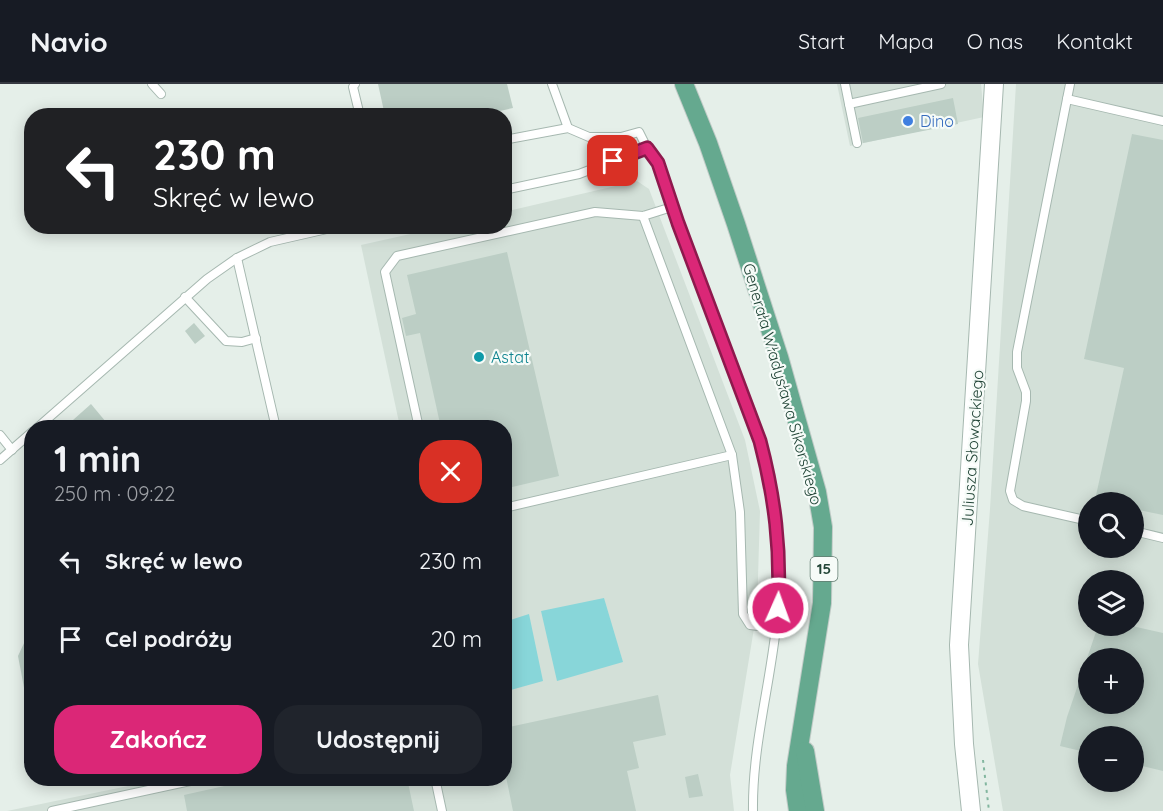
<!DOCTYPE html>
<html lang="pl">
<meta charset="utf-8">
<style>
body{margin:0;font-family:Quicksand,sans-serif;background:#20242c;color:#f1f3f6;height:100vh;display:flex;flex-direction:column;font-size:22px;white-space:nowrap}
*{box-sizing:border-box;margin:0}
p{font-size:20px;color:#9ea1a6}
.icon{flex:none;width:33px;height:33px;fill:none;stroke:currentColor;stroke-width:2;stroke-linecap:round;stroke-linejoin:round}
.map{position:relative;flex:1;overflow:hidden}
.side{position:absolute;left:24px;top:336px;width:488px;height:366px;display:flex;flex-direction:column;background:#171b24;border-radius:24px;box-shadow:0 3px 15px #0003}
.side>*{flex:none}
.hud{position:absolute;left:24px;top:24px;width:488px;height:126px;border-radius:24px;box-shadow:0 3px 15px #0003;background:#202124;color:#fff;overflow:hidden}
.buttons{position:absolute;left:1078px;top:408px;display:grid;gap:12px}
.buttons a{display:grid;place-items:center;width:66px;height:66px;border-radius:50%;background:#171b24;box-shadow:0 3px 15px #0003;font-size:30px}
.pin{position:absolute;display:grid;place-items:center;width:51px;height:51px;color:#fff;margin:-26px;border-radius:12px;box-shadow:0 3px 9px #0006}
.me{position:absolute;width:66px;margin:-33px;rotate:2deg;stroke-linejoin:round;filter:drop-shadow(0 0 4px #0008)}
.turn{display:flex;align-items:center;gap:21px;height:126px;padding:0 30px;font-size:27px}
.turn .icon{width:78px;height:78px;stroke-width:2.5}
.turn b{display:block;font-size:42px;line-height:51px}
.round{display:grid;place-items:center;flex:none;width:63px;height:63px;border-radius:24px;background:#20242c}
.overview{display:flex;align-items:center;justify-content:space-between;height:102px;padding:0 30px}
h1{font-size:36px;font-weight:700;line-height:45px}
.primary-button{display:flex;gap:12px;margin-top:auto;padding:12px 30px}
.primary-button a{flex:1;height:69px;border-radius:24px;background:#db2777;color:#fff;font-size:24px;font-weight:700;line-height:69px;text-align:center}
.primary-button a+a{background:#20242c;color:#f1f3f6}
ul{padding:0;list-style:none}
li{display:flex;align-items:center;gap:18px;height:78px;padding:0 30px}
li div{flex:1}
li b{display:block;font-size:22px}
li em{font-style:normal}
header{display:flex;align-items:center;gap:36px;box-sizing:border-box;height:84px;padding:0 30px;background:#171b24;border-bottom:2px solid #363941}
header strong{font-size:28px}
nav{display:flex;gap:33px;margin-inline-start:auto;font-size:21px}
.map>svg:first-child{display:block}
.built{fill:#d3e0d8;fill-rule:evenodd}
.water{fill:#88d6d9}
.building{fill:#bccec5;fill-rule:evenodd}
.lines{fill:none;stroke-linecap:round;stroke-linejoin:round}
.service-casing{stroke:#a6b8b0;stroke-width:10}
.tertiary-casing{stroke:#a6b8b0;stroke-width:20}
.primary-casing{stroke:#c1cbc7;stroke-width:20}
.path{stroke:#82b69f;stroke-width:2;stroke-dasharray:3 4.5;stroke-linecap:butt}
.service{stroke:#fff;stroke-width:8}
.tertiary{stroke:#fff;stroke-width:18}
.primary{stroke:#65a98f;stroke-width:18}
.route-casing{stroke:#8e194d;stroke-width:15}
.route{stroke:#db2777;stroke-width:10}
.shop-dot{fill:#3f7fe0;stroke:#f6fbf8;stroke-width:2}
.culture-dot{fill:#0f9aa8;stroke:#f6fbf8;stroke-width:2}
.labels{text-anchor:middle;stroke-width:4.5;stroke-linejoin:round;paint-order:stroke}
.shield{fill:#f6fbf8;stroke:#617b70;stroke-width:1.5}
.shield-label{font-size:15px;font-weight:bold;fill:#214436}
.shop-label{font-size:16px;fill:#366cbe;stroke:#f6fbf8;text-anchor:start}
.culture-label{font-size:16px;fill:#0d838f;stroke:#f6fbf8;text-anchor:start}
.street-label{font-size:16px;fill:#214436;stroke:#f6fbf8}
</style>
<header>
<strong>Navio</strong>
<nav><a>Start</a><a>Mapa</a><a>O nas</a><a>Kontakt</a></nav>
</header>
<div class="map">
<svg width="1163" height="727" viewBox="0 0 1163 727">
<rect width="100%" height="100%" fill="#e5efe9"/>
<g class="built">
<polygon points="837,0 981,0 984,33 850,62"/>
<path d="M 1016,0 L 1163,0 L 1163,727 L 1003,727 L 978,580 L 990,425 ZM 1089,418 L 1134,418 L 1134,464 L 1089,464 ZM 1089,496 L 1134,496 L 1134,542 L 1089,542 ZM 1089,574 L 1134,574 L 1134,620 L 1089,620 ZM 1089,652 L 1134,652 L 1134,698 L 1089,698 Z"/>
<polygon points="637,97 649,105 745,356 760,427 757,526 730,691 734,727 7,727 162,695 504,694 504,344 400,343 361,161 442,143 504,142 504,128"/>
</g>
<g class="water">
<polygon points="604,514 623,578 557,597 541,527"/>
<polygon points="529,530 543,597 504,608 504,538"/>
</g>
<g class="building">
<polygon points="378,0 507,0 513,24 477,32 385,32"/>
<polygon points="953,14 958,40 863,59 858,34"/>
<polygon points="1132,50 1163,56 1163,431 1134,425 1134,418 1105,418 1095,416 1124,284 1084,275"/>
<polygon points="507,168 559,392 504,405 504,344 441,344 420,249 406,252 402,234 416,230 407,191"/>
<polygon points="194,239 205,252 195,260 185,247"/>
<polygon points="91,320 111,344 64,344"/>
<polygon points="32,542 32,613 26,614 18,572"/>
<path d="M 1098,542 L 1132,542 L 1163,549 L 1163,687 L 1134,680 L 1134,652 L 1089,652 L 1089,669 L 1060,662 L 1067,633 ZM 1089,574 L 1134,574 L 1134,620 L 1089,620 Z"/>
<polygon points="658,611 666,651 633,658 639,684 627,687 636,727 513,727 504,683 504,644"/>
<polygon points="698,690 703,712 689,714 685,693"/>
<polygon points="260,694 407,694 414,727 187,727 184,711"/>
</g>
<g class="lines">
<defs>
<g id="service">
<polyline points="152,0 161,10"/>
<polyline points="355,0 353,3 360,32"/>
<polyline points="552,0 568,44"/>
<polyline points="845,0 849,20"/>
<polyline points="1070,0 1017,268 1017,284 1026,308 1026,317 1010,407 1013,416 1023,422 1089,437"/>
<polyline points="1067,15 1163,37"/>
<path d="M 504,56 L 568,44 L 589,53 L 621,53 L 639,48 L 647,64 L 659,79 L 678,139 L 760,357 C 774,412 783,467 778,524 C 773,592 752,658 753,727"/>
<polyline points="857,59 849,20 941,0"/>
<polyline points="504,106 579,90 647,64"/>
<polyline points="643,132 732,371 740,428 743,530 750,541 776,544"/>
<polyline points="237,174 276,344"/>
<polyline points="185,213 226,257 242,258 256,254"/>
<polyline points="37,344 207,195 237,174 270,158 340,142"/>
<polyline points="419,344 385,188 397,172 595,128 643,132 672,123"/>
<polyline points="0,351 12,366"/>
<polyline points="0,376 32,348"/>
<polyline points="504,424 732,371"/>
<polyline points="1134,447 1163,454"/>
<polyline points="435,694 442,727"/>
<polyline points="52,727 204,694"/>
</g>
<polyline id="tertiary" points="971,727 964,660 959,561 994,0"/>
<g id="primary">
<polyline points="684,0 708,59 736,140 779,273 817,408 823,443 822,519 796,682 795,706 798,727"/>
<polyline points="805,667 815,727"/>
</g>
</defs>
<use href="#service" class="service-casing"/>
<use href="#tertiary" class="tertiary-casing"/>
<use href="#primary" class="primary-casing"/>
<polyline class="path" points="983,676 989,727"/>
<use href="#service" class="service"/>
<use href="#tertiary" class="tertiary"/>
<use href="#primary" class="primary"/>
</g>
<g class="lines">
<defs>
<path id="route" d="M 613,77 L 647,64 L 658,79 L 678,139 L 760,357 C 775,414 781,465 778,524"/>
</defs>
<use href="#route" class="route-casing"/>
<use href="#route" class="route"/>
</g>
<circle class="shop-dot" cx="908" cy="37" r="6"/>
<circle class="culture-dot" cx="479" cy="273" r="6"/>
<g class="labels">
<rect class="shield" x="810.5" y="473" width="27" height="24" rx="4.5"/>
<g class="shield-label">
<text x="824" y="490">15</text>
</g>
<g class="shop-label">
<text x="920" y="43">Dino</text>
</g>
<g class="culture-label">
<text x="491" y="279">Astat</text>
</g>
<g class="street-label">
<text transform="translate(783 300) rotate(74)" y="6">Generała Władysława Sikorskiego</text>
<text transform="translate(972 364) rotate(-86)" y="6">Juliusza Słowackiego</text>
</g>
</g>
</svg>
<div class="buttons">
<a><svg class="icon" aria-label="search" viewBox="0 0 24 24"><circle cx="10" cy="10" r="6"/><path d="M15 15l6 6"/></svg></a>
<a><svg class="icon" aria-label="layers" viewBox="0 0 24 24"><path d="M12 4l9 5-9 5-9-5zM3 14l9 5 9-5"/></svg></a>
<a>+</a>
<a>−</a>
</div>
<div class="pin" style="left:613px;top:77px;background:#d93025"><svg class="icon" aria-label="arrive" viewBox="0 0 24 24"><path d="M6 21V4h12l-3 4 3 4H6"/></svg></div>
<svg class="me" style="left:778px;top:524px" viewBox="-20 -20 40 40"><circle r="17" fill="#db2777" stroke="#fff" stroke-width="3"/><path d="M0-11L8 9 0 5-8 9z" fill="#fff"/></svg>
<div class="hud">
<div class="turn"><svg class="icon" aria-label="left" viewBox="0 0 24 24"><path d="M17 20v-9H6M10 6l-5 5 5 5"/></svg><div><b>230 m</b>Skręć w lewo</div></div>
</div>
<section class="side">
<div class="overview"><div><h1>1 min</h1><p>250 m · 09:22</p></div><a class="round" style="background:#d93025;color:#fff"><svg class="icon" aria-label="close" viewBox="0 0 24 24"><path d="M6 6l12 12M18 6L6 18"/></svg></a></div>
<ul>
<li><svg class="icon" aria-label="left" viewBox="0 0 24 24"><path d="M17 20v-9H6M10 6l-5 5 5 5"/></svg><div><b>Skręć w lewo</b></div><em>230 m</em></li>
<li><svg class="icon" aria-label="arrive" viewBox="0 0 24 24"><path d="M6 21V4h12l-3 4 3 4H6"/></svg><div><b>Cel podróży</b></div><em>20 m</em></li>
</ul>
<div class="primary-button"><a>Zakończ</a><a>Udostępnij</a></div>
</section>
</div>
